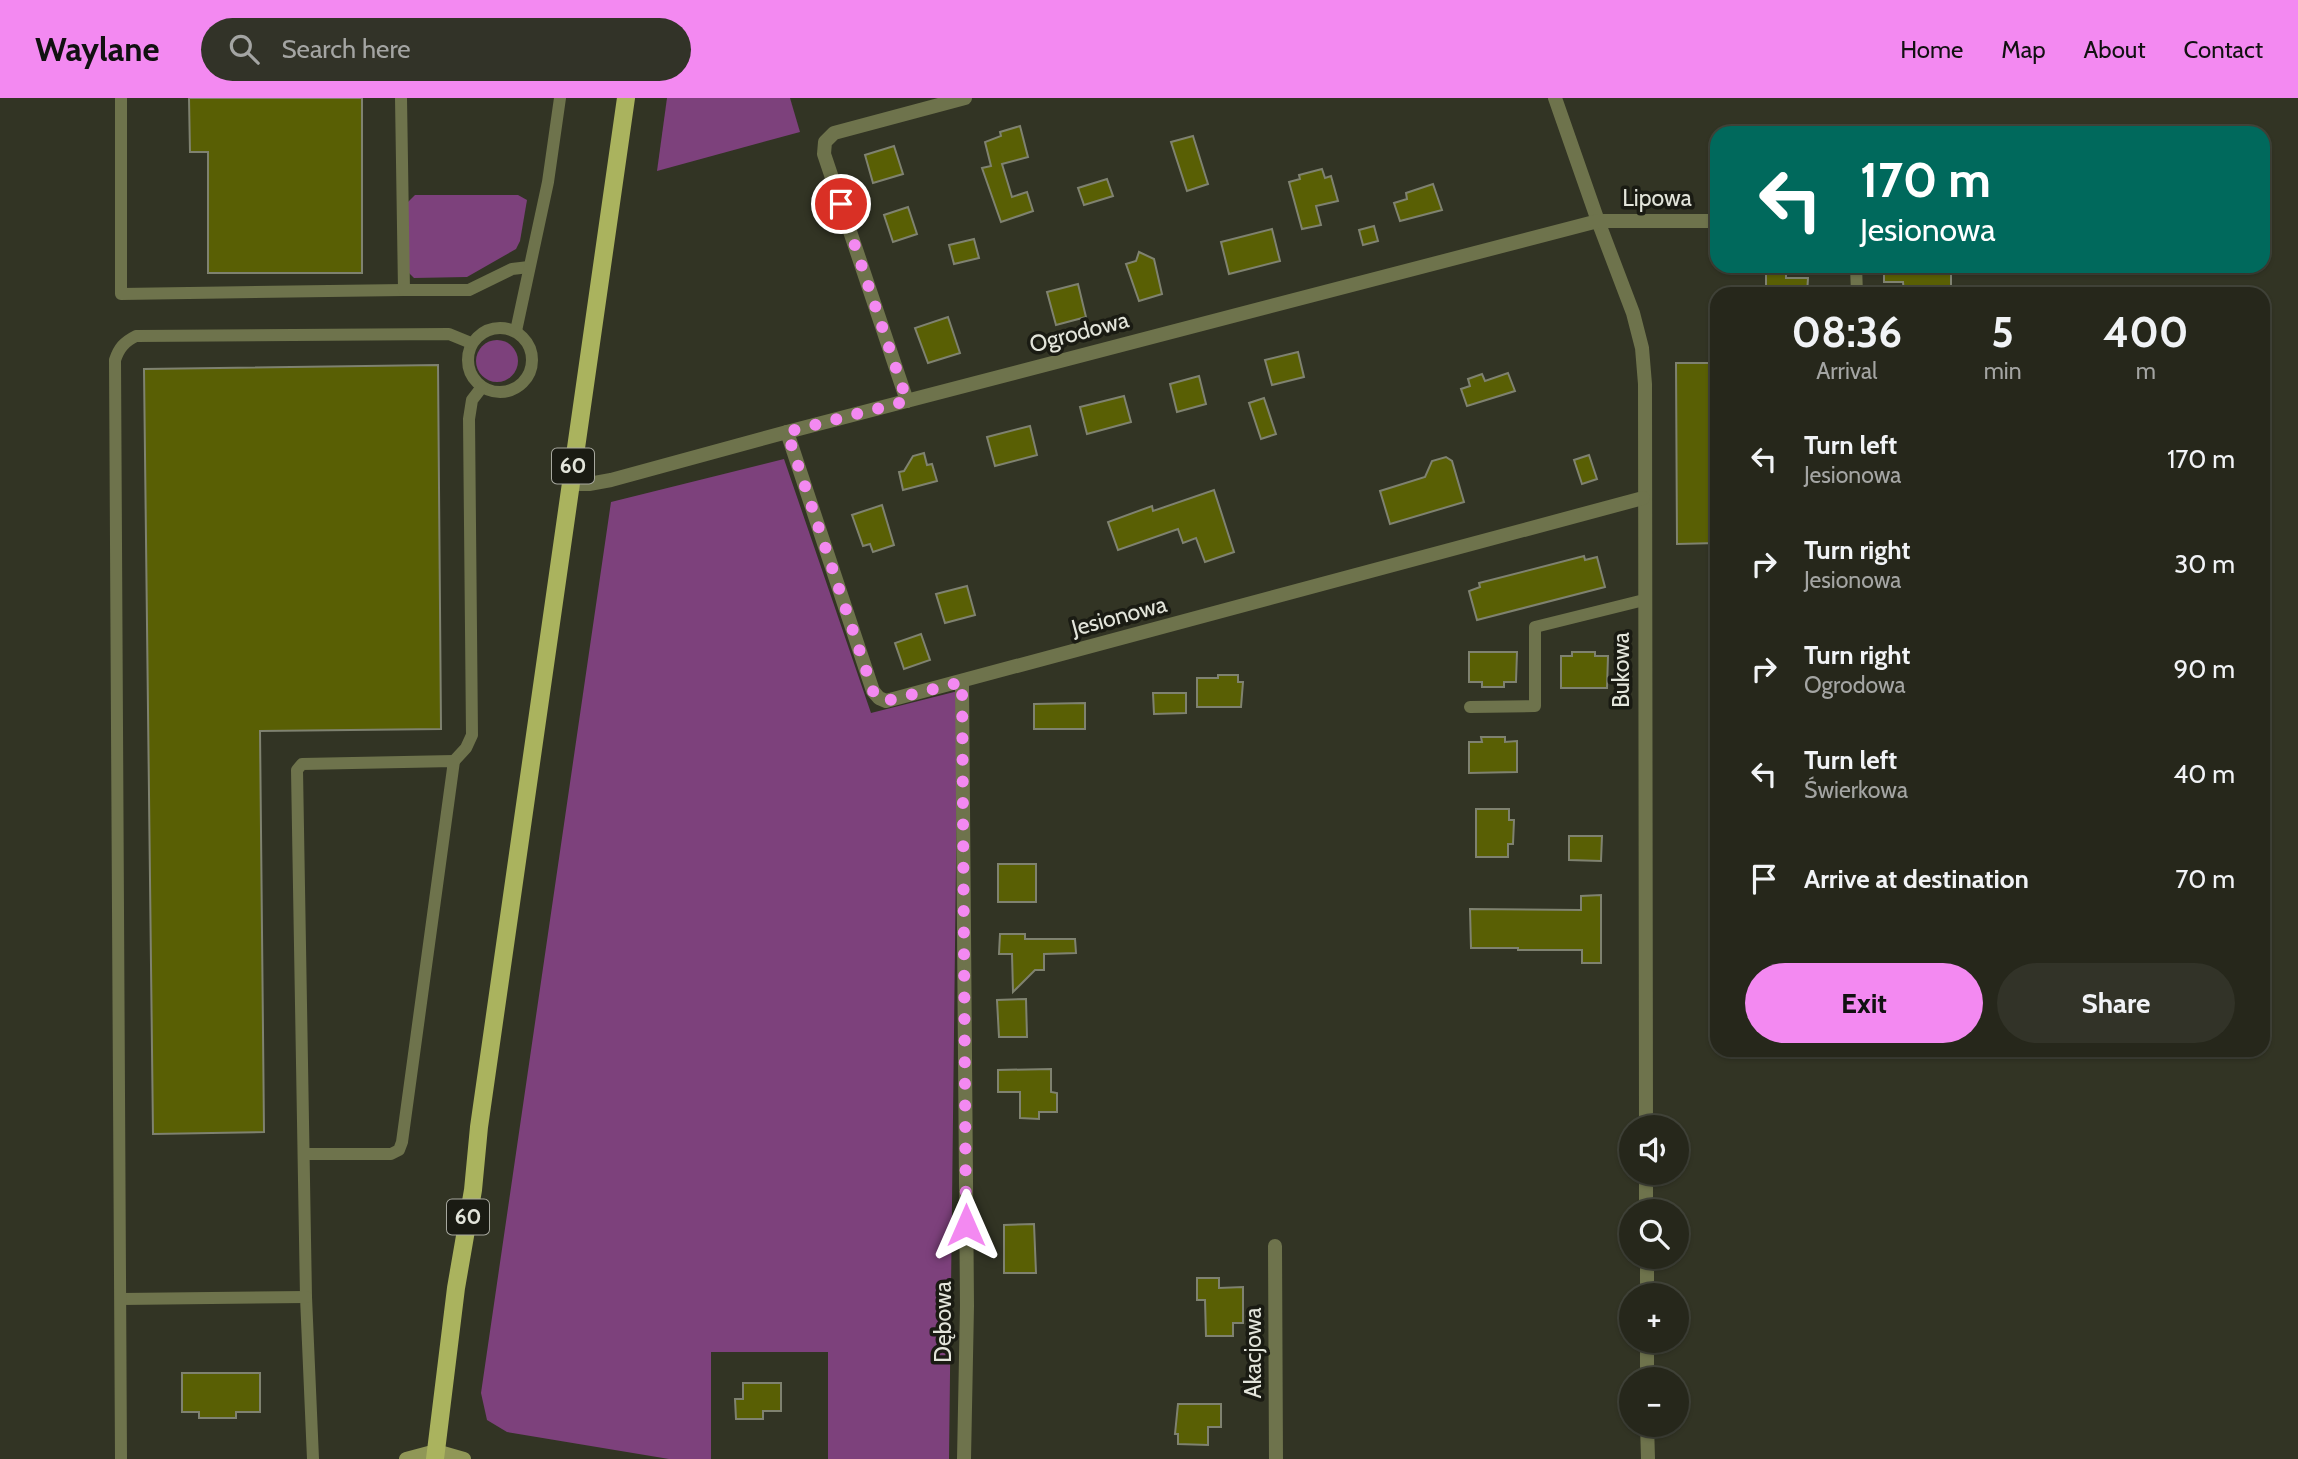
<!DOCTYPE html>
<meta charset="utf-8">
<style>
body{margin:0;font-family:Cabin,sans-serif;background:#323328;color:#f1f3f6;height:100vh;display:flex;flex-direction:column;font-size:26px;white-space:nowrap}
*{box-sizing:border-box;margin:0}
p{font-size:23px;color:#a4a5a3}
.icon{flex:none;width:38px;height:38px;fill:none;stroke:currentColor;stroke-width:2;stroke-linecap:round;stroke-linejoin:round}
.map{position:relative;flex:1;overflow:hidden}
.details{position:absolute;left:1710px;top:189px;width:560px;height:770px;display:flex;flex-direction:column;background:#26271b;border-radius:21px;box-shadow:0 2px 5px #0004,0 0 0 2px #42443a}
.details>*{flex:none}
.banner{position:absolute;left:1710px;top:28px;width:560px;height:147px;border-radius:21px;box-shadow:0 2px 5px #0004,0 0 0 2px #42443a;background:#00695c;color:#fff;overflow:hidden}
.controls{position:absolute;left:1619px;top:1017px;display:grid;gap:14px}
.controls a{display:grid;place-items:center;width:70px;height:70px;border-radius:50%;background:#26271b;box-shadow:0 2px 5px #0004,0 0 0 2px #42443a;font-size:35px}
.pin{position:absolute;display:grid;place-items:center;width:60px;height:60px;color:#fff;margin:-30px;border:4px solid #fff;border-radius:50%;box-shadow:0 2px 7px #0007}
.me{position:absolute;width:77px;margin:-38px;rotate:0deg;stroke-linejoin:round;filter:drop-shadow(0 0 5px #0008)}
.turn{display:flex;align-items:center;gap:24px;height:147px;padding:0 35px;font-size:32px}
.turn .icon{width:91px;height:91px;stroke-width:2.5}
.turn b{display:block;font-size:49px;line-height:60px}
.eta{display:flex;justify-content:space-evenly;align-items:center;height:119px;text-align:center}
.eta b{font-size:42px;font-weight:800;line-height:49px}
.button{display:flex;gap:14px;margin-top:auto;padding:14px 35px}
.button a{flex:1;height:80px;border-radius:42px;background:#f389f1;color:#111;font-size:28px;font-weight:800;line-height:80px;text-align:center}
.button a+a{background:#323328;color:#f1f3f6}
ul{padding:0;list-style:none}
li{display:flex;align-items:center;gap:21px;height:105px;padding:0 35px}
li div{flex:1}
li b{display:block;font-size:26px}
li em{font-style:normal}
header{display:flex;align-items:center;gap:42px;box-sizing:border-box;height:98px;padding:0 35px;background:#f389f1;color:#111}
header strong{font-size:33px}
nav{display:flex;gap:38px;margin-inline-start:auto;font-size:24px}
.search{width:490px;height:63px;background:#323328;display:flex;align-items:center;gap:18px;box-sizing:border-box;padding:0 24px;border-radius:38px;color:#a4a5a3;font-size:26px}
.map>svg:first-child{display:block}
.green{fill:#7d417c}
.building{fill:#595f04;stroke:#7f8270;stroke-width:2}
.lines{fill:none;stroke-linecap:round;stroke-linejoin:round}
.service{stroke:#6e734c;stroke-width:12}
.minor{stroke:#6e734c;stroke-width:14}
.secondary{stroke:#909757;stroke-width:14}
.primary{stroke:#aab35e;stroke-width:18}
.route{stroke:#f389f1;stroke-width:12;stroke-dasharray:0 21.6}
.labels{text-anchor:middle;stroke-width:7;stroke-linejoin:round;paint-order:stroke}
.shield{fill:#1a1b13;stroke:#a7a89f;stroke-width:2}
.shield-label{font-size:21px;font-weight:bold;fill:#e3e5db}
.street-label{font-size:23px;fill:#e3e5db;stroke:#1a1b13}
</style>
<header>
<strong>Waylane</strong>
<div class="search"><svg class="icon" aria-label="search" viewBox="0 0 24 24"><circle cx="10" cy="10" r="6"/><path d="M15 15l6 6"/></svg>Search here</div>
<nav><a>Home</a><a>Map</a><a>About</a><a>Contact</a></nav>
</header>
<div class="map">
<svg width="2298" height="1361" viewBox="0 0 2298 1361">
<rect width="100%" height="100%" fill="#323424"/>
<g class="green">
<polygon points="667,0 790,0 800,34 657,73"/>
<polygon points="415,97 518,97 527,102 520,143 516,151 467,179 414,180 408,174 408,104"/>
<circle cx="497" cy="263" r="21"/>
<polygon points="784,361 871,615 958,593 949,1361 828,1361 828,1254 711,1254 711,1361 669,1361 507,1334 487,1322 481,1295 611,404"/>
</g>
<g class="building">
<polygon points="189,0 362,0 362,175 208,175 208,54 190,54"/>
<polygon points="1020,28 1028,59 1002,66 1012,99 1027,94 1033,113 1001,124 982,70 991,68 985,44 1001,38 1000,34"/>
<polygon points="1193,38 1208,86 1187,93 1171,44"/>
<polygon points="894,48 903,76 873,85 865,57"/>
<polygon points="1322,71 1325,80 1331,78 1338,103 1316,108 1321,127 1302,131 1289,84 1300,81 1299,77"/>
<polygon points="1107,81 1113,98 1084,107 1078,90"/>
<polygon points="1433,86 1442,112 1400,123 1394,105 1407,101 1406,95"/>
<polygon points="908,109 917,136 893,144 884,117"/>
<polygon points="1374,128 1378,143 1363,147 1359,132"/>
<polygon points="1272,131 1280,163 1229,176 1221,144"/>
<polygon points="974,141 979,160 954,166 949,147"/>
<polygon points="1139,154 1154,161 1162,196 1139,203 1126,166 1136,163"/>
<polygon points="1884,168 1951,168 1951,192 1938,192 1938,196 1904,196 1903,184 1884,184"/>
<polygon points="1766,174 1786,174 1786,180 1808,180 1807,196 1766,196"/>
<polygon points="1078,186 1086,219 1056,227 1047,194"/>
<polygon points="948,219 960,255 928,265 915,230"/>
<polygon points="1298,254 1304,279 1272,287 1265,262"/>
<polygon points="1676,265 1717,265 1717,445 1677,446"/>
<polygon points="438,267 441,631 260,633 264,1034 153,1036 144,271"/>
<polygon points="1508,275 1515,293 1467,308 1461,291 1470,288 1468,281 1482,276 1485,283"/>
<polygon points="1199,278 1206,306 1177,314 1170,286"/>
<polygon points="1124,298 1131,324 1087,336 1080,309"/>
<polygon points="1264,300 1276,336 1261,341 1249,305"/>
<polygon points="1030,328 1037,357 995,368 987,339"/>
<polygon points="924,355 927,367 932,366 937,383 903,392 899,374 904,373 913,358"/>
<polygon points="1589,357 1597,381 1582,386 1574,362"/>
<polygon points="1446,359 1452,363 1464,404 1390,426 1380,393 1425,379 1432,363"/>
<polygon points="1214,392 1234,454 1205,464 1196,440 1183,445 1178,431 1118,452 1108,424 1152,408 1153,413"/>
<polygon points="882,407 894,447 873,454 870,446 863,448 852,417"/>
<polygon points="1584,458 1585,462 1597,459 1605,489 1477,522 1469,493 1480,489 1479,485"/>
<polygon points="967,488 975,517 945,525 936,496"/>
<polygon points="921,536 930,562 904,571 895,545"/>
<polygon points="1469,554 1517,554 1516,584 1504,584 1504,589 1482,589 1482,584 1469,584"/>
<polygon points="1572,554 1595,554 1595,558 1608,558 1607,590 1561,590 1561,558 1572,558"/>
<polygon points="1218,577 1238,577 1238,584 1243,584 1241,609 1197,609 1197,580 1218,580"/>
<polygon points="1153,595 1186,595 1186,615 1154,616"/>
<polygon points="1085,605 1085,631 1034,631 1034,606"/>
<polygon points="1481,639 1505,639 1505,644 1517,643 1517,674 1469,675 1469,644 1482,644"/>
<polygon points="1476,711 1509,711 1509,722 1514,722 1513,746 1508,746 1508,759 1476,759"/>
<polygon points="1569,738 1602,738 1601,763 1569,762"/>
<rect x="998" y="766" width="38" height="38"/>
<polygon points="1601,797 1601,865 1582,865 1582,852 1518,852 1518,850 1471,850 1470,811 1581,812 1581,798"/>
<polygon points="1000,836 1025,836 1025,841 1075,841 1076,855 1044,856 1044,872 1035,872 1013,894 1012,856 999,856"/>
<polygon points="1026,901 1027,939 999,939 997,902"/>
<polygon points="1051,971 1051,994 1057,995 1057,1014 1039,1014 1039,1021 1020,1020 1020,994 998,994 998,972"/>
<polygon points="1034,1126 1036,1175 1004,1175 1004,1127"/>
<polygon points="1197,1180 1219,1180 1219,1190 1243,1189 1243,1225 1233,1225 1233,1238 1206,1238 1205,1202 1197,1202"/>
<polygon points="182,1275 260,1275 260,1314 236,1314 236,1320 199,1320 199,1314 182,1314"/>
<polygon points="743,1285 781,1285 781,1313 763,1313 763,1321 736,1321 735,1301 743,1301"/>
<polygon points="1178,1306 1221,1306 1221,1329 1208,1329 1208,1347 1178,1346 1178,1336 1175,1336"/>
</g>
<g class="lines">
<g class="service">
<polyline points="121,0 121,196 404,192"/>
<polyline points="401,0 404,192 469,192 512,171 529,169"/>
<polyline points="1856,168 1857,196"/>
<circle cx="500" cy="262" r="32"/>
<polyline points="516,233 548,84 560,0"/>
<polyline points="1470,609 1535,608 1535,529 1644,502"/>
<polyline points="454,663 466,650 472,637 469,321 472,302 482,289"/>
<polyline points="304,1056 391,1056 399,1052 402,1044 454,663 302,666 297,672 306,1199 313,1361"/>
<polyline points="121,1201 306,1199"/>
<path d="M 121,1361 L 115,262 C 119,250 124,244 136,238 L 449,236 L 471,245"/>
</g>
<g class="minor">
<polyline points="1555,0 1598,123 1633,215 1642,250 1645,286 1646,1029"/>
<polyline points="907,303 824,56 825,44 834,35 965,0"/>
<polyline points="787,334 873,593 879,600 886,603 1643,400"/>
<polyline points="571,386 589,386 611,382 787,334 1598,123 1717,123"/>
<polyline points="962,584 967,1208 964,1361"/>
<polyline points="1646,1074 1646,1113"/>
<polyline points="1275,1148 1276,1361"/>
<polyline points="1647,1158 1647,1197"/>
<polyline points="1647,1242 1647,1281"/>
<polyline points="1647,1326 1648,1361"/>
</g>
<polyline class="secondary" points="406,1361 436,1353 464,1361"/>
<polyline class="primary" points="435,1361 456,1190 473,1092 479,1029 626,0"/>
</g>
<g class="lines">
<polyline class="route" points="841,106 907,303 787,334 873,593 879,600 886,603 962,584 966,1127"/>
</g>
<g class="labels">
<g class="shield">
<rect x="552" y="350.5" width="42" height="35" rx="5"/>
<rect x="447" y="1101.5" width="42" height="35" rx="5"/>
</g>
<g class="shield-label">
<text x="573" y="375">60</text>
<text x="468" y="1126">60</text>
</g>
<g class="street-label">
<text x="1657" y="108">Lipowa</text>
<text transform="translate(1079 234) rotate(-15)" y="8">Ogrodowa</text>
<text transform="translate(1119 518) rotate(-15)" y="8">Jesionowa</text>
<text transform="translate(1621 572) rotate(-90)" y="8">Bukowa</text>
<text transform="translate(943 1224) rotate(-90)" y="8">Dębowa</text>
<text transform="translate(1253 1255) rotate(-90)" y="8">Akacjowa</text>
</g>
</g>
</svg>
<div class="controls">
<a><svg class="icon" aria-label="sound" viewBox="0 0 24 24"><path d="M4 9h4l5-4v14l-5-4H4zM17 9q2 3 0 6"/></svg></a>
<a><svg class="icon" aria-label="search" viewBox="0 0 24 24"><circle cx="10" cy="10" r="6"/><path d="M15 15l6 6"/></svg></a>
<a>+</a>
<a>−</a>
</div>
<div class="pin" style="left:841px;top:106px;background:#d93025"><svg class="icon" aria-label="arrive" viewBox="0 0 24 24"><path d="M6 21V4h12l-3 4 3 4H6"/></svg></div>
<svg class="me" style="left:966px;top:1127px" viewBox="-20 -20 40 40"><path d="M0-17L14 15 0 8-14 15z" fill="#f389f1" stroke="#fff" stroke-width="4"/></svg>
<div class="banner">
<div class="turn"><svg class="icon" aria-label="left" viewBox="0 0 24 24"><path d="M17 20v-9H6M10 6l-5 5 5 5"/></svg><div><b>170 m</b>Jesionowa</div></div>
</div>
<section class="details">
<div class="eta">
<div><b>08:36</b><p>Arrival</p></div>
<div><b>5</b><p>min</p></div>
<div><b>400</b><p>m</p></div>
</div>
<ul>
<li><svg class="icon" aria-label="left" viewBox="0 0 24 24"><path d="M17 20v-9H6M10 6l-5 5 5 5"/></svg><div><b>Turn left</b><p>Jesionowa</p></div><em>170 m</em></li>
<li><svg class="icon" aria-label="right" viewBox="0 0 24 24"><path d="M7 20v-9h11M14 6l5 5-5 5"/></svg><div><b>Turn right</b><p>Jesionowa</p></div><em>30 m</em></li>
<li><svg class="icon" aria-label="right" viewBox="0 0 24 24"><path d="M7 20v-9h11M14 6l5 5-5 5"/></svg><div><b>Turn right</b><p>Ogrodowa</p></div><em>90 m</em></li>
<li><svg class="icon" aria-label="left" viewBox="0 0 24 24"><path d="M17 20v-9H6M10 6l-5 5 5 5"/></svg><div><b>Turn left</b><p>Świerkowa</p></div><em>40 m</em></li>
<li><svg class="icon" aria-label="arrive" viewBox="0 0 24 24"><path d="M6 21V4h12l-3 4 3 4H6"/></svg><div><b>Arrive at destination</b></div><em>70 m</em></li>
</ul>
<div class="button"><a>Exit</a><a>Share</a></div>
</section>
</div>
